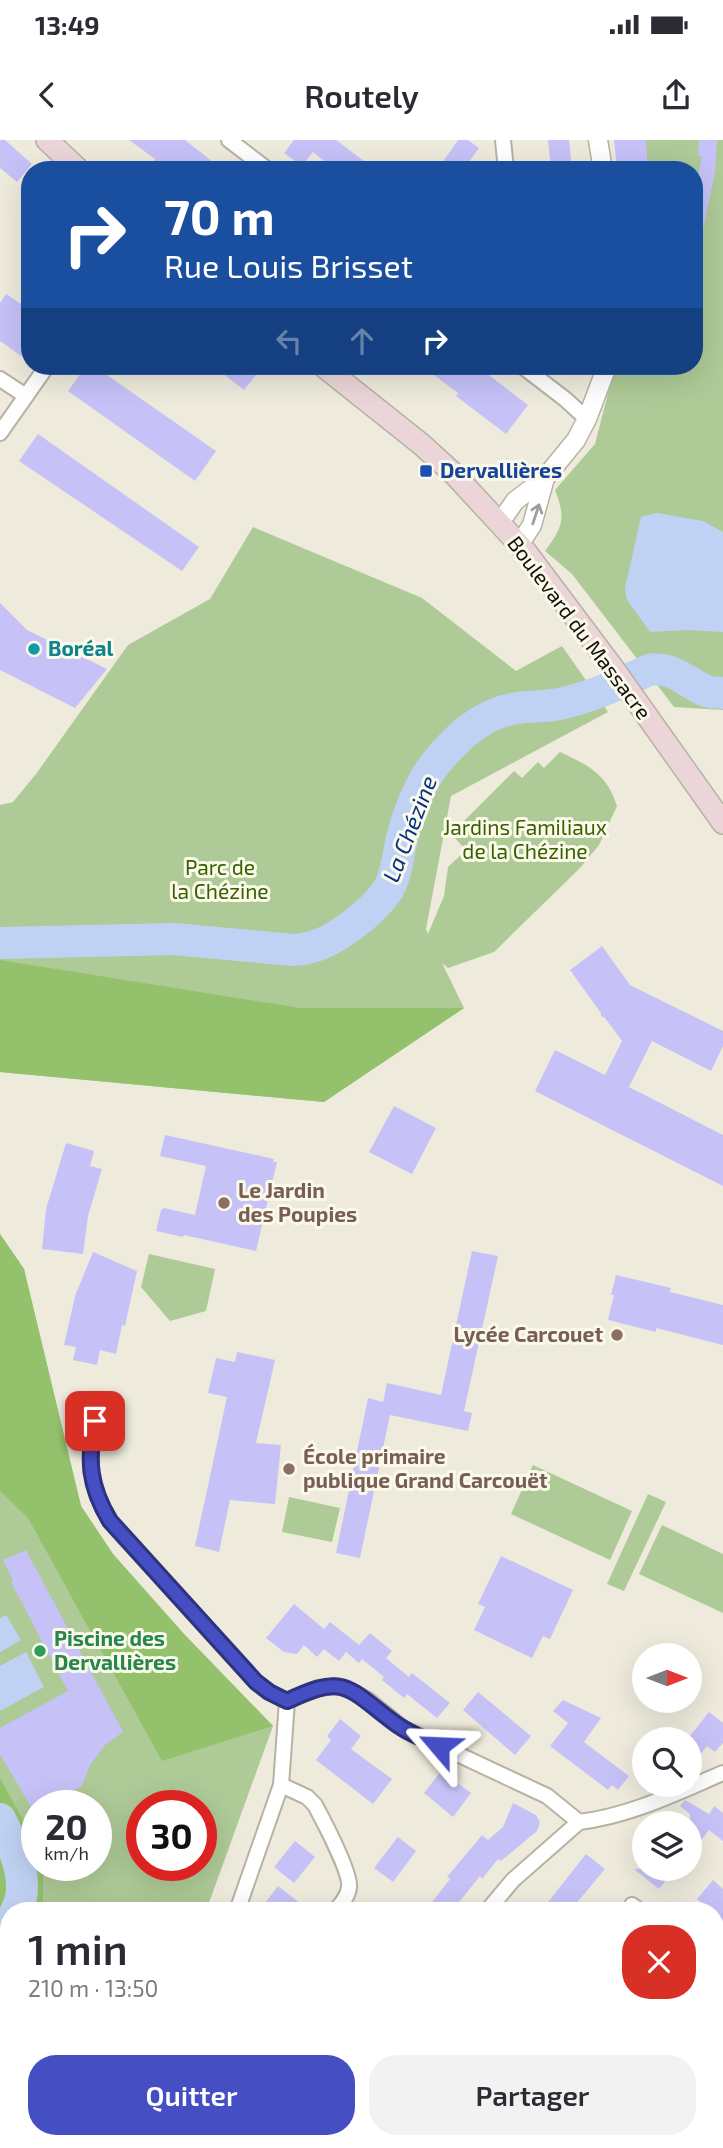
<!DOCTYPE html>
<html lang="fr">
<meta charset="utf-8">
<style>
body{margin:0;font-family:"Exo 2",sans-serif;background:#f2f2f3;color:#2b2b33;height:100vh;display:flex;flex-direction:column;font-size:26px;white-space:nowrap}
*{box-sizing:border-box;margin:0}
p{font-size:23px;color:#7c7c81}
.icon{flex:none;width:38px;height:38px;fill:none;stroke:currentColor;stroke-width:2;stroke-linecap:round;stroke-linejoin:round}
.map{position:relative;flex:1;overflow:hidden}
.details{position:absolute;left:0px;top:1762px;width:724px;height:247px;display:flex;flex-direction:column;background:#fff;border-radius:28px 28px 0 0;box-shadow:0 7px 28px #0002}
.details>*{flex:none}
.hud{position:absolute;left:21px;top:21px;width:682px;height:214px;border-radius:28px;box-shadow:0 7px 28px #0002;background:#1a4fa0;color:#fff;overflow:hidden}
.needle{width:46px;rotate:90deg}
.fabs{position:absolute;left:632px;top:1503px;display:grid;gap:14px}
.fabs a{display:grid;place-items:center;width:70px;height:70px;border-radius:50%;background:#fff;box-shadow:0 7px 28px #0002;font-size:35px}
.speed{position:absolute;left:21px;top:1650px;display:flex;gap:14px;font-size:35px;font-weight:700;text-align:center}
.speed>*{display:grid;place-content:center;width:91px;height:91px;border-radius:50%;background:#fff;box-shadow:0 7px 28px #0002;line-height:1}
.speed small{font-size:18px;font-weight:400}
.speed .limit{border:10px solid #d22;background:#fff;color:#111}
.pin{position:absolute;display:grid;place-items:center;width:60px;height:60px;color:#fff;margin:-30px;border-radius:14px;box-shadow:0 4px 10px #0006}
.me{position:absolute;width:77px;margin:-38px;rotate:296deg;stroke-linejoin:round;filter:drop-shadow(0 0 5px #0008)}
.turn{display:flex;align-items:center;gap:24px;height:147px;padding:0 28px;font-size:32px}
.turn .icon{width:91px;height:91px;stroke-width:2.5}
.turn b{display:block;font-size:49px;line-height:60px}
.lanes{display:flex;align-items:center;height:66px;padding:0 28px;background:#0003;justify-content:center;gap:35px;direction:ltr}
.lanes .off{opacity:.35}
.round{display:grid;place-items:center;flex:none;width:74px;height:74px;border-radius:28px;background:#f2f2f3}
.overview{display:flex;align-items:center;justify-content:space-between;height:119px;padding:0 28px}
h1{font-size:42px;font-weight:600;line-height:52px}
.cta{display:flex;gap:14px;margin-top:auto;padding:14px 28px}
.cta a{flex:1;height:80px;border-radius:28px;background:#454fc3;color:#fff;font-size:28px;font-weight:600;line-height:80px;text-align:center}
.cta a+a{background:#f2f2f3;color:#2b2b33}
.status{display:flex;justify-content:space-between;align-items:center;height:49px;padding:0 35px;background:#fff;direction:ltr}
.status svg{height:19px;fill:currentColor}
header{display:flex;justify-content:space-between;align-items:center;height:91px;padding:0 28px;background:#fff;font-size:32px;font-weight:600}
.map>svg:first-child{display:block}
.green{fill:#aeca97;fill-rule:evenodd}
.forest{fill:#94c26c}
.water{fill:#c0d2f3}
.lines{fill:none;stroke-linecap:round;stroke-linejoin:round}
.river{stroke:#c0d2f3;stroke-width:32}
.building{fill:#c6c2f8}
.minor-casing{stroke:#b6b3a5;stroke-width:18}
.tertiary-casing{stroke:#b6b3a5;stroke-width:21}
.secondary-casing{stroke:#b6b3a5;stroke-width:24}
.minor{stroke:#fff;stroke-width:14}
.tertiary{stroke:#fff;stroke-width:18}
.secondary{stroke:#ecd5d8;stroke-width:21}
.oneway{stroke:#a09f9d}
.route-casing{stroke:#2d337f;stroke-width:18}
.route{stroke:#454fc3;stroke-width:12}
.transit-dot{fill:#1a4fb4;stroke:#fbf9ea;stroke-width:2.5}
.culture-dot{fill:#0f9aa8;stroke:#fbf9ea;stroke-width:2.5}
.education-dot{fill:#8d6e63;stroke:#fbf9ea;stroke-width:2.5}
.leisure-dot{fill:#2e9e5b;stroke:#fbf9ea;stroke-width:2.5}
.labels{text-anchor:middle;stroke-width:6;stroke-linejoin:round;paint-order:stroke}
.transit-label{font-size:21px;font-weight:bold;fill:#164399;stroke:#fbf9ea;text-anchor:start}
.street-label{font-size:21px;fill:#11100b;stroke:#fbf9ea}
.culture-label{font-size:21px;font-weight:bold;fill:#0d838f;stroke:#fbf9ea;text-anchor:start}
.park-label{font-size:21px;fill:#396000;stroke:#fbf9ea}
.education-label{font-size:21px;font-weight:bold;fill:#785e54;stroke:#fbf9ea;text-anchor:start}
.leisure-label{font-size:21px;font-weight:bold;fill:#27864d;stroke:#fbf9ea;text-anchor:start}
.water-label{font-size:23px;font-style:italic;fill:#05318a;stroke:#fbf9ea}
</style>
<div class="status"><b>13:49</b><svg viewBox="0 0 49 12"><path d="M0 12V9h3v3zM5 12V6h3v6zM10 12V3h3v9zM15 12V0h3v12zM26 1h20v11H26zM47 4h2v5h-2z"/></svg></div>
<header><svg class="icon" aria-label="back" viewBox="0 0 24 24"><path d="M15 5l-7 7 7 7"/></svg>Routely<svg class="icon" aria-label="share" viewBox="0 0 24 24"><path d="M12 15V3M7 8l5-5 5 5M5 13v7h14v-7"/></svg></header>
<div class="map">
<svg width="723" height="2008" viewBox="0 0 723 2008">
<rect width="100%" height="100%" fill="#eeebdd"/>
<g class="green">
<path d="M 617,0 L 723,0 L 723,570 L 674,567 L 572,434 L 545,411 C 563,387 566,378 555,350 L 595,304 L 615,226 L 695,226 L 695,30 L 621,30 Z"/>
<path d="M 253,387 L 422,458 L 516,531 L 562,506 L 608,572 L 451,656 L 426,789 L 428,794 L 444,756 L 448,727 L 466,710 L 451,694 L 514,631 L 522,638 L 538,622 L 544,628 L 560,612 C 588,625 607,634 617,666 L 599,705 L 579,729 L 494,812 L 448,828 L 442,823 L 464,868 L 324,962 L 0,932 L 0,665 L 13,662 L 36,634 L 128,505 L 210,459 Z"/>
<path d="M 0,1094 L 24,1129 L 81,1366 L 113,1414 L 184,1494 L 273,1586 L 206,1771 L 9,1771 L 9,1984 L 0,1984 ZM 37,1666 L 96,1666 L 96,1726 L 37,1726 ZM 142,1666 L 201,1666 L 201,1726 L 142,1726 Z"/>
<polygon points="149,1114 215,1129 206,1171 170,1181 141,1147"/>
<polygon points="533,1325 632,1371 610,1420 511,1374"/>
<polygon points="648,1354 666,1362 624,1451 607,1444"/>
<polygon points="289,1357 340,1368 332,1402 282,1392"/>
<polygon points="662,1385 723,1414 723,1473 639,1434"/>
</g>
<g class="forest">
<polygon points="0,820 300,868 464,868 324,962 0,932"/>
<polygon points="0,1094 24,1129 81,1366 113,1414 184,1494 273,1586 162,1621 28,1378 0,1351"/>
<polygon points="0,1638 37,1706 37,1726 43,1726 43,1771 9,1771 9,1906 0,1919"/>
</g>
<g class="water">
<polygon points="657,373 703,381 723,392 723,492 686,490 650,492 627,460 625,448 641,377"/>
<polygon points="6,1475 21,1500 0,1512 0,1478"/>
<polygon points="26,1512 44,1547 0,1571 0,1526"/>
</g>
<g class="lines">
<g class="river">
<path d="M 0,803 L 174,799 L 293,810 C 314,809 330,801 347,789 C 361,779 379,764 389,748 C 396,735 397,722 400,708 C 405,681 418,646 435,624 C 456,598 482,573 517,568 C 531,566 545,567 559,564 C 592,557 619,544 649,530 C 671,525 687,543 706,551 C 711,553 718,552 723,553"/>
<path d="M 0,1679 C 13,1706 32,1742 16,1771"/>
<polyline points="0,1793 9,1781"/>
</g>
</g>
<g class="building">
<polygon points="0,0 5,0 32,24 17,42 0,28"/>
<polygon points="129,0 185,0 223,30 163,30 153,22 155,19"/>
<polygon points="294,0 336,0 376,30 340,30 332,24 330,26 313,12 302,26 284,13"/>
<polygon points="458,0 468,0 479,8 463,30 450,30 442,23"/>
<polygon points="548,0 569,0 572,30 551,30"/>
<polygon points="614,0 646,0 648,30 617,30"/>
<polygon points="699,0 717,0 715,32 701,99 695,98 695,49 702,16 698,16"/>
<polygon points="6,154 30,170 30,210 24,218 0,201 0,163"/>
<polygon points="86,226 94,226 216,311 195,341 68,251"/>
<polygon points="213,226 263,226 244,250"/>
<polygon points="422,226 477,226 528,265 506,294 456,256 458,253"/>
<polygon points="38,294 199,407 182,431 19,321"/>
<polygon points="0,463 27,490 107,529 75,568 0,530"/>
<polygon points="602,806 630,845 723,891 723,906 711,931 652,901 629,947 723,995 723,1046 535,951 555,910 605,935 622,901 605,878 601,876 601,873 570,830"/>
<polygon points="394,966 436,988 412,1034 369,1012"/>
<polygon points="165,995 274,1019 273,1022 277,1022 256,1111 184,1095 183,1097 156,1091 161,1070 164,1068 195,1075 206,1026 160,1016"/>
<polygon points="66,1003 94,1011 90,1026 102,1029 88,1076 83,1114 42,1109 46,1069"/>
<polygon points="472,1111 498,1116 464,1271 472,1273 468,1291 390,1275 360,1418 336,1413 368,1258 383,1262 387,1243 441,1255"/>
<polygon points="93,1112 137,1131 125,1186 122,1185 116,1214 100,1210 97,1225 73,1220 76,1207 64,1205 75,1156"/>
<polygon points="616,1135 671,1148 670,1152 723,1165 723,1205 656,1188 656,1192 608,1180 614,1155 611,1155"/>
<polygon points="237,1212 275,1220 256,1303 281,1305 275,1364 230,1360 219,1412 195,1406 227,1257 208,1253 216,1218 235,1222"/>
<polygon points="26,1410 123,1592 105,1605 90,1625 82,1646 45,1666 37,1666 37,1671 34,1672 0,1614 0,1588 68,1551 11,1442 13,1441 3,1420"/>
<polygon points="501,1416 573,1450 550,1499 543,1496 532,1518 474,1490 485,1467 478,1464"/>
<polygon points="294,1464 324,1489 330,1482 359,1505 370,1493 392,1511 386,1518 409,1537 412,1533 450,1563 437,1578 407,1554 404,1558 382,1540 384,1537 362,1519 359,1523 346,1512 339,1521 324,1509 317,1517 304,1505 297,1514 284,1512 266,1498"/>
<polygon points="478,1552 531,1596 515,1615 463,1570"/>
<polygon points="563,1560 601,1578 584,1602 629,1636 618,1650 612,1645 608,1650 550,1606 568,1583 553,1571"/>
<polygon points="709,1572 723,1583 723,1603 715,1612 707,1606 690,1627 690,1596"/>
<polygon points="340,1579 361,1596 351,1609 392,1639 373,1664 316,1620 331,1600 327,1596"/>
<polygon points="441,1631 471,1653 453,1677 424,1653"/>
<polygon points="685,1660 709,1674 714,1666 723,1673 723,1701 709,1690 690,1715 690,1674 698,1681 680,1666"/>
<polygon points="513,1663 536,1675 540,1682 537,1691 501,1721 498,1719 482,1739 480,1736 452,1771 425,1771 450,1739 447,1737 482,1695 488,1700 503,1687"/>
<polygon points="398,1697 416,1711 393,1742 374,1728"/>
<polygon points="295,1701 315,1717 294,1743 274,1727"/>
<polygon points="586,1714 605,1729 570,1771 541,1771"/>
<polygon points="634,1729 675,1729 659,1749"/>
<polygon points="713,1740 723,1749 723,1780 716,1774 716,1771 712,1771 697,1759"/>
<polygon points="278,1746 300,1763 294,1771 259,1771"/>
</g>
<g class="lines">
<defs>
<g id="minor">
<polyline points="229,0 268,30"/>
<polyline points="503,0 506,30"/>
<polyline points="522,226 565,259 587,279"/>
<polyline points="0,239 26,256"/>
<polyline points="0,293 47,226"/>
<path d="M 95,1281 C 87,1320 89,1346 110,1381 L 256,1542 L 269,1552 L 287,1561"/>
<path d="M 281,1645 L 307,1657 L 315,1665 C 323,1680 351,1733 349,1747 C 348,1757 341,1764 335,1771"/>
<polyline points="632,1765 640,1771"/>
<path d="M 237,1771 L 281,1645 L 287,1561 L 318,1548 L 336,1546 L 345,1548 L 368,1560 L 404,1589 L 547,1656 L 579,1682 C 630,1676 676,1653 723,1633"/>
<polyline points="487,1771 513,1740 579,1682"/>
<polyline points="716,1817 723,1815"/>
<polyline points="360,2000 362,2008"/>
<polyline points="122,2008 134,2000"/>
<polyline points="330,2008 336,2000"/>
<polyline points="551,2008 557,2000"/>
</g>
<g id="tertiary">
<polyline points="598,0 603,30"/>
<polyline points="499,384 515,361 545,338 576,300 587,279 607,226"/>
<polyline points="519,405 532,385 545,338"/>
<polyline points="720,2008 723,2004"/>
</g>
<g id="secondary">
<polyline points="47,0 79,30"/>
<polyline points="323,226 421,304 454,334 526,412 613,528 723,683"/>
</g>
</defs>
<use href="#minor" class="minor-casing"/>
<use href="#tertiary" class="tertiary-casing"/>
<use href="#secondary" class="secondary-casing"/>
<use href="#minor" class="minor"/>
<use href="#tertiary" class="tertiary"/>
<use href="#secondary" class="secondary"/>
</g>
<defs><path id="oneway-shaft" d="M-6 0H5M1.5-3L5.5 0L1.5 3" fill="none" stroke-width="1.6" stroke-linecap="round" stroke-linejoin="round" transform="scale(1.75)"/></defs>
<use class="oneway" href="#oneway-shaft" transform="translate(536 374) rotate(-72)"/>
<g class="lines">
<defs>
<path id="route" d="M 95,1281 C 87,1320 89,1346 110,1381 L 256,1542 L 269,1552 L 287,1561 C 344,1534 346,1546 392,1581 C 406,1592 423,1599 439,1606"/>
</defs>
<use href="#route" class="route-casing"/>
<use href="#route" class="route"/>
</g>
<rect class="transit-dot" x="419" y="324" width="14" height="14" rx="3.5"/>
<circle class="culture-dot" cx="34" cy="509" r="7"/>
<g class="education-dot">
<circle cx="224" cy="1063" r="7"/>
<circle cx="617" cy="1195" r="7"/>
<circle cx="289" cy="1329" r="7"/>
</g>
<circle class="leisure-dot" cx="40" cy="1511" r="7"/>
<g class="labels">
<g class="transit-label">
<text x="440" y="338">Dervallières</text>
</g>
<g class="street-label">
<text transform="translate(579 488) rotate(53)" y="7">Boulevard du Massacre</text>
</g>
<g class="culture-label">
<text x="48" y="516">Boréal</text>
</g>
<g class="park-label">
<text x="525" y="695">Jardins Familiaux<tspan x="525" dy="24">de la Chézine</tspan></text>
<text x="220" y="735">Parc de<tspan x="220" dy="24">la Chézine</tspan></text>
</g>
<g class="education-label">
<text x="238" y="1058">Le Jardin<tspan x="238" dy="24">des Poupies</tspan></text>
<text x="603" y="1202" text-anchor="end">Lycée Carcouet</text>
<text x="303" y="1324">École primaire<tspan x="303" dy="24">publique Grand Carcouët</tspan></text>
</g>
<g class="leisure-label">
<text x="54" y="1506">Piscine des<tspan x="54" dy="24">Dervallières</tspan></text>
</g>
<g class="water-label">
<text transform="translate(410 689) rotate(-69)" y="8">La Chézine</text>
</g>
</g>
</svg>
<div class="fabs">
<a><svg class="needle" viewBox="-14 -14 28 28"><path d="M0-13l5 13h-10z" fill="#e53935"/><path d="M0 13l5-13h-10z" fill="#7c7c81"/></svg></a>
<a><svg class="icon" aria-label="search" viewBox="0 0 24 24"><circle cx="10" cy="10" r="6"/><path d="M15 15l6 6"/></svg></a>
<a><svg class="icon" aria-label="layers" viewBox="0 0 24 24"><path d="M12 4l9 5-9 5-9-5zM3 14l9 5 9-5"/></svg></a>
</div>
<div class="speed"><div>20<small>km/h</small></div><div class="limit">30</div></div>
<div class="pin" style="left:95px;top:1281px;background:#d93025"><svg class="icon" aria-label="arrive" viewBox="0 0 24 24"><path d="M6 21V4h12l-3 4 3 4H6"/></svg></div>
<svg class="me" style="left:439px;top:1606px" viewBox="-20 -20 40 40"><path d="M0-17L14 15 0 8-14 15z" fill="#454fc3" stroke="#fff" stroke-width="4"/></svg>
<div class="hud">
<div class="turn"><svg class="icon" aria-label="right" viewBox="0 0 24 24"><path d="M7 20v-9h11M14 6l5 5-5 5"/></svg><div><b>70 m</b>Rue Louis Brisset</div></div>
<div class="lanes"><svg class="icon off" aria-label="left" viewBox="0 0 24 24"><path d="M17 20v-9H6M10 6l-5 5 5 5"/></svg><svg class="icon off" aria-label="ahead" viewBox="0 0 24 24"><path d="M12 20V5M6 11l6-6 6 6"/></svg><svg class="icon" aria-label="right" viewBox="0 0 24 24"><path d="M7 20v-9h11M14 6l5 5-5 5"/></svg></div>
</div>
<section class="details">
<div class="overview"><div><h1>1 min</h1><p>210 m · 13:50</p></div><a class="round" style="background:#d93025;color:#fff"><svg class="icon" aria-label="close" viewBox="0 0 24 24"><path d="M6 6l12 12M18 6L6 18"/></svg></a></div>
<div class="cta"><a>Quitter</a><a>Partager</a></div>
</section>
</div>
